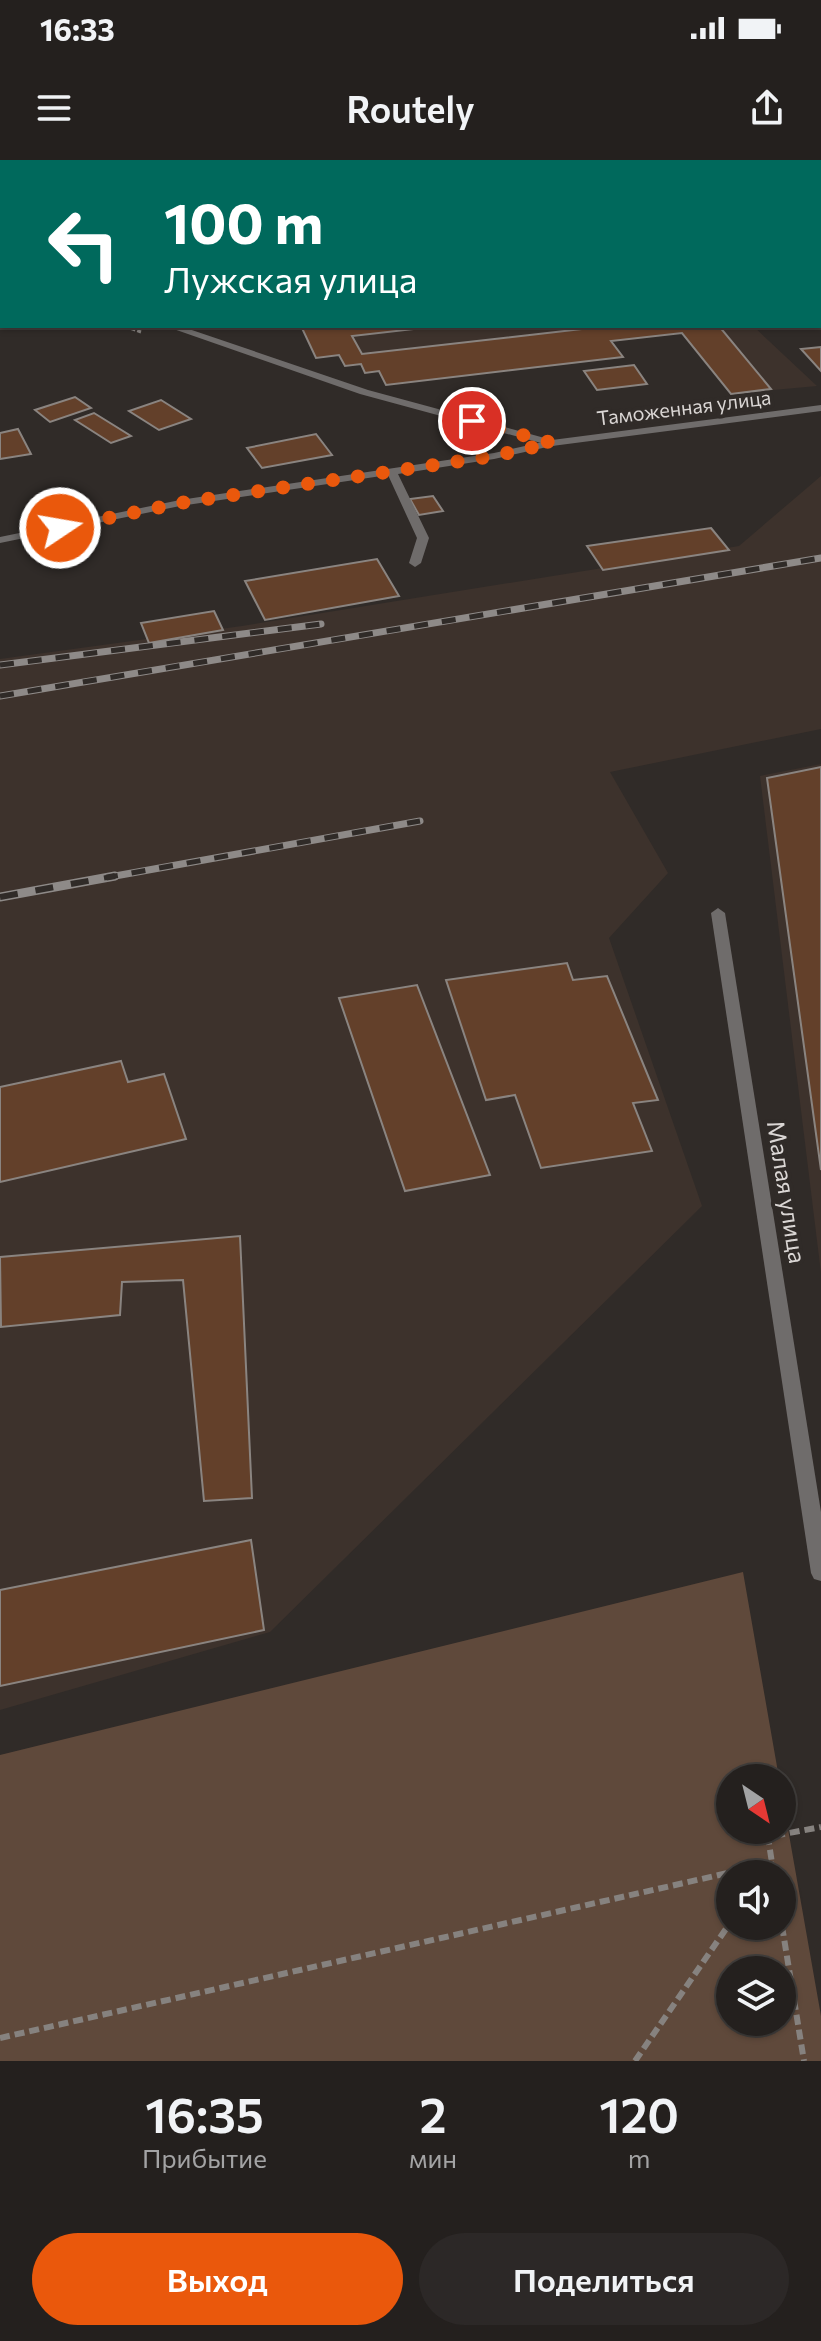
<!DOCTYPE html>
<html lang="ru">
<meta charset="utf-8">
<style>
body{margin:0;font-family:Commissioner,sans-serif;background:#2c2827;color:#f1f3f6;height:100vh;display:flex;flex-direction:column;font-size:30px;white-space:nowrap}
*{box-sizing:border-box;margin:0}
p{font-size:26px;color:#a3a3a4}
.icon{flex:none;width:44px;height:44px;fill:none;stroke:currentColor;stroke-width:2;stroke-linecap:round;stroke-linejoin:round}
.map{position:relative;height:1901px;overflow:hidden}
.details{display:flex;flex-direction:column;background:#24201e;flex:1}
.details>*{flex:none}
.hud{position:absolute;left:0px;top:0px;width:822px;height:168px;box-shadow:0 2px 6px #0004,0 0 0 2px #413e3c;background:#00695c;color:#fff;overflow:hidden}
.needle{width:52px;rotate:145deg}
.controls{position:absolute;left:716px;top:1604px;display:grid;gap:16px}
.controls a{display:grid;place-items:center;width:80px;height:80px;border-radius:50%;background:#24201e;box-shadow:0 2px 6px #0004,0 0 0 2px #413e3c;font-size:40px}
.pin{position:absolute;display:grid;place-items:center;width:68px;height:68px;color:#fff;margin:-34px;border:4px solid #fff;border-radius:50%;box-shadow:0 2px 8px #0007}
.me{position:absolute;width:88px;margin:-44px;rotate:78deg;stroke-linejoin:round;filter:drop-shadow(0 0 6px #0008)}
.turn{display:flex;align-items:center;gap:28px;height:168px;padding:0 32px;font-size:36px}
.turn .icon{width:104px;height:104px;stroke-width:2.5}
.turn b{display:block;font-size:56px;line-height:68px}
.eta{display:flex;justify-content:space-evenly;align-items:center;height:136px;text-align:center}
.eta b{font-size:48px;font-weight:600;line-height:56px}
.cta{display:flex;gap:16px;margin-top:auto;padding:16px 32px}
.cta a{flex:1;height:92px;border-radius:48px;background:#ea580c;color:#fff;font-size:32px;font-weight:600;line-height:92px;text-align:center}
.cta a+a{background:#2c2827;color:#f1f3f6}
.status{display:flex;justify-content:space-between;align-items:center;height:56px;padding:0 40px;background:#24201e;direction:ltr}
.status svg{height:22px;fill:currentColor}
header{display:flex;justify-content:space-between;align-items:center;height:104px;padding:0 32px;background:#24201e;font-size:36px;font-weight:600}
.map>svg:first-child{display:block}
.built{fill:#3d322c}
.green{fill:#5f493b;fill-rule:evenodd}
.building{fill:#63402a;stroke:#8a8480;stroke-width:2}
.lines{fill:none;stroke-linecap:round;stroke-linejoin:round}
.path-far1{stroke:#86827f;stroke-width:3;stroke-dasharray:5 2;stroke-linecap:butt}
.path{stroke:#86827f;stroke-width:6;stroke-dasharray:10 5;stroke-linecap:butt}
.lane{fill:#6f6c6b;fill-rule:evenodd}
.street{fill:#6f6c6b;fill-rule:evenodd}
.rail-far1-casing{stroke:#8e8a88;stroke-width:7}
.rail-casing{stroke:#8e8a88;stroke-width:9}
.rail-far1{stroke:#302b28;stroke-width:5;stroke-dasharray:14;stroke-linecap:butt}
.rail{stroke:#302b28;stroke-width:6;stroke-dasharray:18;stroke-linecap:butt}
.route{stroke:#ea580c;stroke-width:14;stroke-dasharray:0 25.2}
.labels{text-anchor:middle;stroke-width:8;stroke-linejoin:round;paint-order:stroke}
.far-street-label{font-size:20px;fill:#dad6d4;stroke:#302b28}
.street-label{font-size:24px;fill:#dad6d4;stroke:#302b28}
</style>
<div class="status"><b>16:33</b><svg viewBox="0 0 49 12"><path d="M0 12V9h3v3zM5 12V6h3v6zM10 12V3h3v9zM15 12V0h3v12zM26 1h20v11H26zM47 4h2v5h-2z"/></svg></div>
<header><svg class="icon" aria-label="menu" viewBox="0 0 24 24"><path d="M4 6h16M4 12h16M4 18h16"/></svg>Routely<svg class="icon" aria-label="share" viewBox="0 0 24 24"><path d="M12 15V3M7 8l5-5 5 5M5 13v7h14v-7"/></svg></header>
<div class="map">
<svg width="821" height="1901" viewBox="0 0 821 1901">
<rect width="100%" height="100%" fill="#302b28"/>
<g class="built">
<polygon points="18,0 814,0 818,2 21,2"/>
<polygon points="301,166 753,166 817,226 731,234 682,173 612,181 623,197 386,225 379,211 365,213 360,204 345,206 339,195 316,198"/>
<polygon points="821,316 821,569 610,612 668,713 609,778 702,1046 270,1472 0,1550 0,499 242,466 739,386"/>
<polygon points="821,604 821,1113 760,616"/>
</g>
<path class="green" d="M 743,1412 L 779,1618 L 730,1618 L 730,1670 L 782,1670 L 782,1635 L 821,1856 L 821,1901 L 0,1901 L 0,1595 ZM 730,1714 L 782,1714 L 782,1766 L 730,1766 ZM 730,1810 L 782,1810 L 782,1862 L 730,1862 Z"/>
<g class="building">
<polygon points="151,0 361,0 339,2"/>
<polygon points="645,0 814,0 818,2 633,2"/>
<polygon points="301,166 440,166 352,176 362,194 608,166 719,166 771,229 731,234 682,173 611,181 623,197 386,225 379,211 365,213 361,204 345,206 339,195 316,198"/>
<polygon points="821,187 821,211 801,189"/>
<polygon points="634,205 647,224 597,230 584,211"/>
<polygon points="75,237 91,248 50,262 35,250"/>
<polygon points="161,240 191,259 159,270 129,251"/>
<polygon points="94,253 131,276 111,283 75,260"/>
<polygon points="18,269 31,294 0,299 0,273"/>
<polygon points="316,274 332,295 262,308 247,288"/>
<polygon points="433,336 443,351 419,355 410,339"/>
<polygon points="711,368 729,390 603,410 587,386"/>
<polygon points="377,399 399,436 265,460 245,421"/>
<polygon points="214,451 223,470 149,483 141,463"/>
<polygon points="821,607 821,1010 767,618"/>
<polygon points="567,803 573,820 607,816 658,940 633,943 652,991 541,1008 515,935 486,940 446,820"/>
<polygon points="417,825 490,1015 405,1031 339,838"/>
<polygon points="121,901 128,922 164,914 186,979 0,1022 0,927"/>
<polygon points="240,1076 252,1338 204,1341 183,1120 122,1122 120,1155 1,1167 0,1097"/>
<polygon points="251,1380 264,1470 0,1526 0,1430"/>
</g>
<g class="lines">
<polyline class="path-far1" points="124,166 141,172"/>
<g class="path">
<polyline points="771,1702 773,1714"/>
<polyline points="764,1714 772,1703"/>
<polyline points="782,1766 804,1901"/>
<polyline points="0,1878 772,1703 768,1677 821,1667"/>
<polyline points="635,1901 730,1763"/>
</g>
<polygon class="lane" points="552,280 557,283 556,285 494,299 398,314 429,378 421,403 415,407 409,403 417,378 388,315 180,346 0,383 0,377 180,340 494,293"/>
<g class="street">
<polygon points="0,105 2,106 2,112 0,111"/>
<polygon points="165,166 180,166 368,230 552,280 821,245 821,251 552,286 360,234"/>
<polygon points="718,748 725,753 821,1352 821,1421 814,1419 811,1413 711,753"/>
</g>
<defs>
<g id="rail-far1">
<polyline points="0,505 321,464"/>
<polyline points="0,536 821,398"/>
<polyline points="104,718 420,661"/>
</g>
<polyline id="rail" points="0,737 115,716"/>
</defs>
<use href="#rail-far1" class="rail-far1-casing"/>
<use href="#rail" class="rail-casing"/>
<use href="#rail-far1" class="rail-far1"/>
<use href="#rail" class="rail"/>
</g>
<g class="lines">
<polyline class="route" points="60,368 180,343 494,296 552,283 472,261"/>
</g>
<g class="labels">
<g class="far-street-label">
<text transform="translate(684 248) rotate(-7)" y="7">Таможенная улица</text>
</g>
<g class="street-label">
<text transform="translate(786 1032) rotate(81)" y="8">Малая улица</text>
</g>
</g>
</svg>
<div class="controls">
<a><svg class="needle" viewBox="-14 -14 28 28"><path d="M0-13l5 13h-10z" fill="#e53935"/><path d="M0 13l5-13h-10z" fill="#a3a3a4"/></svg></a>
<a><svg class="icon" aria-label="sound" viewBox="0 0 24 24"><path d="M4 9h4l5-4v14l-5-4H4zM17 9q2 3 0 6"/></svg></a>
<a><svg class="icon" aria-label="layers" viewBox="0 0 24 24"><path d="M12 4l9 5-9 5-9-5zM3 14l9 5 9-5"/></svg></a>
</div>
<div class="pin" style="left:472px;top:261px;background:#d93025"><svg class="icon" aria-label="arrive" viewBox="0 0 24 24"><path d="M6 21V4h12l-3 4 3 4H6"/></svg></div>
<svg class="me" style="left:60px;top:368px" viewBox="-20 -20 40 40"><circle r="17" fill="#ea580c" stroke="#fff" stroke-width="3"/><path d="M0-11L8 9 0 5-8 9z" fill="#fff"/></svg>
<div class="hud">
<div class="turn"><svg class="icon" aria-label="left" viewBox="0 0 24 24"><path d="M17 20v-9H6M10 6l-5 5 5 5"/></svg><div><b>100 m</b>Лужская улица</div></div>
</div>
</div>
<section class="details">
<div class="eta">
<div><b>16:35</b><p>Прибытие</p></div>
<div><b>2</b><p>мин</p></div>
<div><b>120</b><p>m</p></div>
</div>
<div class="cta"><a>Выход</a><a>Поделиться</a></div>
</section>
